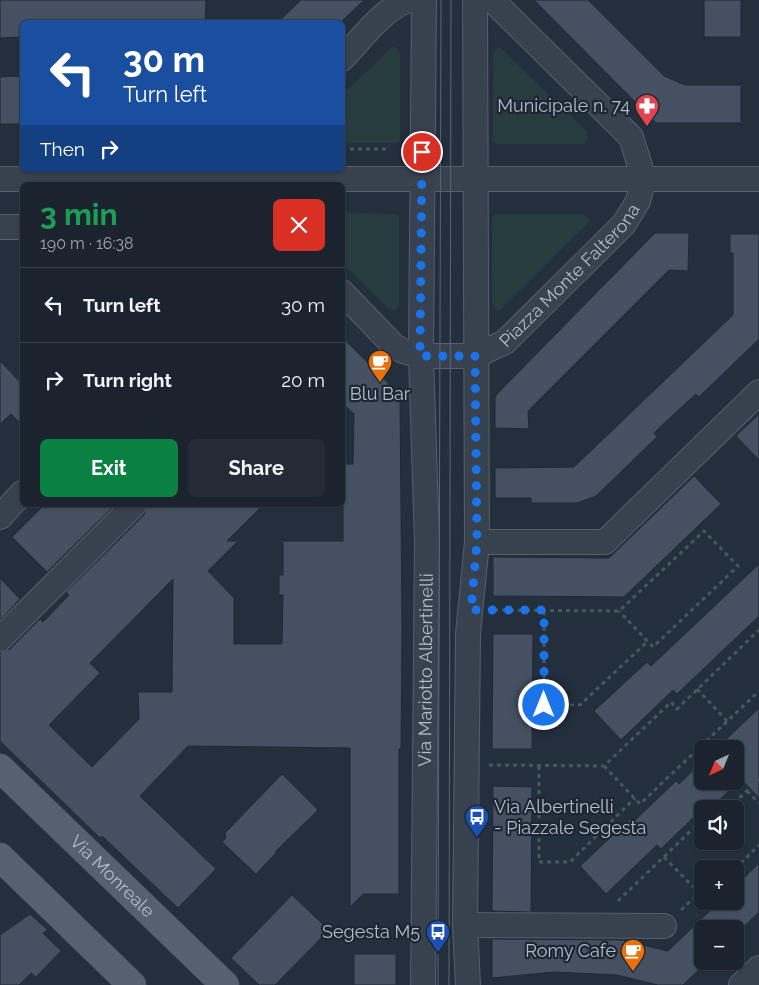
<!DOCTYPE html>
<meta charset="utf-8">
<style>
body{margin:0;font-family:Raleway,sans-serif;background:#242b36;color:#f1f3f6;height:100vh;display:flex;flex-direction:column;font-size:19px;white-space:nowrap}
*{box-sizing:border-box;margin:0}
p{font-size:16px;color:#a0a4aa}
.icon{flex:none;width:28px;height:28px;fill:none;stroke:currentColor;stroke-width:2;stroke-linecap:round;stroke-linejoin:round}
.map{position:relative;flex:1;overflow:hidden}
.details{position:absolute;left:20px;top:182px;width:325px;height:325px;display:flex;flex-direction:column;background:#1b232e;border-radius:8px;box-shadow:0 1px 4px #0004,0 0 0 1px #39404a}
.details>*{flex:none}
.top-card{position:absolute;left:20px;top:20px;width:325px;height:152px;border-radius:8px;box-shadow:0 1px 4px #0004,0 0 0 1px #39404a;background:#1a4fa0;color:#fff;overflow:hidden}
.needle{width:32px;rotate:223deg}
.fabs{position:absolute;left:694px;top:740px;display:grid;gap:10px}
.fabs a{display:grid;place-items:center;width:50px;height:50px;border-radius:8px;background:#1b232e;box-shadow:0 1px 4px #0004,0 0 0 1px #39404a;font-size:25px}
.pin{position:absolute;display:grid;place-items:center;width:42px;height:42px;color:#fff;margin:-21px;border:2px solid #fff;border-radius:50%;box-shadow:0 1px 5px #0007}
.me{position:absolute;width:55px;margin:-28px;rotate:0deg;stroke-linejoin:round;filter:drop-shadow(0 0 4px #0008)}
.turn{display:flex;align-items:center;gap:18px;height:105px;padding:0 20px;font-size:22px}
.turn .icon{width:65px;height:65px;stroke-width:2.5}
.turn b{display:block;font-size:35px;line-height:42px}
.then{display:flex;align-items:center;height:48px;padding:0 20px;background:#0003;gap:10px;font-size:19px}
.round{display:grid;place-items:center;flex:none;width:52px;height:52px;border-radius:8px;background:#242b36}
.head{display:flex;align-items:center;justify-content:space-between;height:85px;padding:0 20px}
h1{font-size:30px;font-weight:700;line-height:38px;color:#1e9e55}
.action{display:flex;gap:10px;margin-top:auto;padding:10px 20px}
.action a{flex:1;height:58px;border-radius:8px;background:#0b8043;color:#fff;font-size:20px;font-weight:700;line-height:58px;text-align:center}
.action a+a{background:#242b36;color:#f1f3f6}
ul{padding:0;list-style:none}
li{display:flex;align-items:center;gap:15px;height:75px;padding:0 20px;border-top:1px solid #39404a}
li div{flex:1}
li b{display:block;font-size:19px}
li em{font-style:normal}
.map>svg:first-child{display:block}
.green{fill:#263c3f}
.building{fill:#455162;stroke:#1f2835;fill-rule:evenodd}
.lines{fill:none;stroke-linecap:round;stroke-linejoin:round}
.minor-casing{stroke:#565f6c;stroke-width:26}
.major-casing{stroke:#414a57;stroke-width:29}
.path{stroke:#44595c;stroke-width:3;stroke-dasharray:4 4;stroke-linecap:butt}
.minor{stroke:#38414e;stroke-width:24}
.major{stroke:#56606e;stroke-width:28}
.tram{stroke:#5a6575;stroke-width:1}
.route{stroke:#1a73e8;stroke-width:9;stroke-dasharray:0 16.2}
.labels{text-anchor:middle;stroke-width:4.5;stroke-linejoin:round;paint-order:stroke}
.poi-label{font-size:18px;fill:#b4bcc9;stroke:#1d2633;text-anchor:end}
.street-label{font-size:18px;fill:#b4bcc9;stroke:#1d2633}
</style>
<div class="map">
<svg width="759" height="985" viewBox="0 0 759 985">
<rect width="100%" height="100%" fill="#242f3e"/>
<g class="green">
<polygon points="392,47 396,47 400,53 400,140 397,143 343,143 343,94"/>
<polygon points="500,47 587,132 588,140 583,144 496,144 493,140 493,53 497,48"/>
<polygon points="343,213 396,214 399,217 399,304 395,310 388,308 343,263"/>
<polygon points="495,214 583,214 588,218 589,222 500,310 496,310 492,304 492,217"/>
</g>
<g class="building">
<polygon points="0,0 206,0 205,22 22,22 22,37 0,38"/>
<polygon points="301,0 364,0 341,22 278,22"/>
<polygon points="534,0 588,0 664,76 685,85 741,85 741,123 656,123"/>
<rect x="704" y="0" width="37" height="37"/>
<polygon points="22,76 22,124 0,124 0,77"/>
<polygon points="655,233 689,233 688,271 669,270 528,411 529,429 495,428 495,398 497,394"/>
<polygon points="730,234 759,234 759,339 699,397 696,394 674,414 654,433 657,437 596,496 577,503 531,503 531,498 495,498 495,468 574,467 733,315 733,253 730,253"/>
<path d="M 342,337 L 400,395 L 402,628 L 401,749 L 399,749 L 399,894 L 363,894 L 350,907 L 350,748 L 188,746 L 140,796 L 216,869 L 178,908 L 102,836 L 100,838 L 0,741 L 0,652 L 10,649 L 40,619 L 43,622 L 69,595 L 66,592 L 144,515 L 147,505 L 263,505 L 227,541 L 238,541 L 208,571 L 234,598 L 234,644 L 282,644 L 283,595 L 279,595 L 279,575 L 283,575 L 283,541 L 343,541 L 343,464 L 353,464 L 354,414 L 342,403 ZM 173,579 L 172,692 L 138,692 L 139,719 L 92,767 L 49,725 L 100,673 L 90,663 Z"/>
<polygon points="0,361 22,384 22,425 11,414 0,424"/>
<polygon points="759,414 759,460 736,436"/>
<polygon points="694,476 721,504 624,597 493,596 493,557 609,558"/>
<polygon points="44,505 115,505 47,572 12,537"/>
<polygon points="759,564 759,616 677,694 673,690 621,740 594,711 647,662 651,666"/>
<polygon points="0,578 20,599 0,620"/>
<polygon points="493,634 533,634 532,749 492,749"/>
<polygon points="759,708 759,798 741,779 710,809 702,809 661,849 657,845 606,894 580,866 631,818 634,821 676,781 679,784 702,762 702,781 735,781 735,749 716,749"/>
<polygon points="282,774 318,810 276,851 276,853 256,874 222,842 226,838 225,833"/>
<polygon points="493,786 532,787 531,912 492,911"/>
<polygon points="759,863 759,912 735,935 735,929 702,929 702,961 708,961 683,985 658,985 617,975 554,972 492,978 492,939 622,940 668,951 720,901 735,901 735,887"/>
<polygon points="292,895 329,930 275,985 259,985 231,958"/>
<polygon points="30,914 48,930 43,933 61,951 36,977 31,973 19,985 0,985 0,935"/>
<rect x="354" y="954" width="42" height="31"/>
</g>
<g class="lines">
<defs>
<g id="minor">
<path d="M 342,59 C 362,39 382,9 409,0"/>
<polyline points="0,179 759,179"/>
<polyline points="0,227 22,227"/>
<path id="s1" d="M 342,292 L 394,346 L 403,351 L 421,356 L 475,356 L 505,342 L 624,224 L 638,201 L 644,179 L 631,137 L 492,0"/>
<polyline points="0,517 22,493"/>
<polyline points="477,542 605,542 759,392"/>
<polyline points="0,639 134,505"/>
<polyline points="465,925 664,926"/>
<path id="s2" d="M 423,985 L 427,542 L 421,356 L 424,0"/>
<polyline points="468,985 465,925 468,634 477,542 475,0"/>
<polyline points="741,985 759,968"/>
</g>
<g id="major">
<path id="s3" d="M 0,768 L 225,985"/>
<polyline points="0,857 132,985"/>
</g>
</defs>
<use href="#minor" class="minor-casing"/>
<use href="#major" class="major-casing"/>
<g class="path">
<polyline points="342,149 389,149"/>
<polyline points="494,610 619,611 704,531 738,566 653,647 619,611"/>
<polyline points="544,611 544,705 580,705 648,641"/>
<polyline points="697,689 727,721"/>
<polyline points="489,765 604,766 671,702 677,709 759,630"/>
<polyline points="539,766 539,862 570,862 635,798"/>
<polyline points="604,766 640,804 759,691"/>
<polyline points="747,791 759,803"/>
<polyline points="728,809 759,779"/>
<polyline points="664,857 699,893"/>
<polyline points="735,869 759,845"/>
<polyline points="618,901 702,820"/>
<polyline points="681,910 699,893 702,896"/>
</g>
<use href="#minor" class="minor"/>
<use href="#major" class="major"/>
<g class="tram">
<polyline points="438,985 441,0"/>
<polyline points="449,985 451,0"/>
</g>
</g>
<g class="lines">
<polyline class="route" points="422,152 420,356 475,356 477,542 471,610 544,610 544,705"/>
</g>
<defs>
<symbol id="pharmacy-pin" viewBox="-11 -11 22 30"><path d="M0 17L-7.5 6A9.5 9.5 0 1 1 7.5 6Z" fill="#e0444e" stroke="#1d2633"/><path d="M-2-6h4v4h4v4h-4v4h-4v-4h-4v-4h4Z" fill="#fff"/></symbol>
<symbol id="cafe-pin" viewBox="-11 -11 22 30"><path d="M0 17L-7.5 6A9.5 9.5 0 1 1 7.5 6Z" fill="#e8710a" stroke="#1d2633"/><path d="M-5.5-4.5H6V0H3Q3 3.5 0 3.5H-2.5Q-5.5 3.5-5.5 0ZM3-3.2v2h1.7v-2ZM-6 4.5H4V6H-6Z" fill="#fff"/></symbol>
<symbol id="bus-pin" viewBox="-11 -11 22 30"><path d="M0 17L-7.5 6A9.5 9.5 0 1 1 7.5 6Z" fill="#1a4fb4" stroke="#1d2633"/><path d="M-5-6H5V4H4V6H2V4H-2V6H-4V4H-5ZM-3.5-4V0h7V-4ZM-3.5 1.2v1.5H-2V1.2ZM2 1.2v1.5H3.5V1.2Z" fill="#fff"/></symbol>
</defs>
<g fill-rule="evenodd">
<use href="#pharmacy-pin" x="633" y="92" width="28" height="38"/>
<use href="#cafe-pin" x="366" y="348" width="28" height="38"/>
<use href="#bus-pin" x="463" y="803" width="28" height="38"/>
<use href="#bus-pin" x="424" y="918" width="28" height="38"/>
<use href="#cafe-pin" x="619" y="937" width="28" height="38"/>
</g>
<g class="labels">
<g class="poi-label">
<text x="630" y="112">Municipale n. 74</text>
<text x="380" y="400" text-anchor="middle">Blu Bar</text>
<text x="494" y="813" text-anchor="start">Via Albertinelli<tspan x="494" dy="21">- Piazzale Segesta</tspan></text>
<text x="420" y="938">Segesta M5</text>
<text x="616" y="957">Romy Cafe</text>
</g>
<g class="street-label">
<text dy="6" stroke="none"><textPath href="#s1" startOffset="284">Piazza Monte Falterona</textPath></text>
<text dy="6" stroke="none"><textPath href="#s2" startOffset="315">Via Mariotto Albertinelli</textPath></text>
<text dy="6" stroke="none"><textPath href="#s3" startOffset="156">Via Monreale</textPath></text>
</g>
</g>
</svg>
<div class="fabs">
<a><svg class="needle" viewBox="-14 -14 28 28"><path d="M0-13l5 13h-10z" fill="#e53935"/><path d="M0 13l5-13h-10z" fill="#a0a4aa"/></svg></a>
<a><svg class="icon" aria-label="sound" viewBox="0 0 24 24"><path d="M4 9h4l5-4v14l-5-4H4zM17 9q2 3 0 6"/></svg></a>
<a>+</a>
<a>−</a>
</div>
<div class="pin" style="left:422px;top:152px;background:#d93025"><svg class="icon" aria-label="arrive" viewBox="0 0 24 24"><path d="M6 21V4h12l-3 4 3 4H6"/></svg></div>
<svg class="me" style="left:544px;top:705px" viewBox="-20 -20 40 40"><circle r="17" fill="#1a73e8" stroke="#fff" stroke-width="3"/><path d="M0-11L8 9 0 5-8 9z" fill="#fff"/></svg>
<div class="top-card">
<div class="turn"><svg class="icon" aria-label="left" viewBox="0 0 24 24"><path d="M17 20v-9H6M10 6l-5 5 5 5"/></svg><div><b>30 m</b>Turn left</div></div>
<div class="then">Then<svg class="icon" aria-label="right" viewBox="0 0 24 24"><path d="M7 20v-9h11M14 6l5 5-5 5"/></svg></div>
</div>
<section class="details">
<div class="head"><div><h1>3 min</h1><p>190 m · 16:38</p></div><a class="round" style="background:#d93025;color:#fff"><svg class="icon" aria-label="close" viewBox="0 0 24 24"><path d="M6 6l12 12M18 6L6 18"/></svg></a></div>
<ul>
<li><svg class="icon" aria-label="left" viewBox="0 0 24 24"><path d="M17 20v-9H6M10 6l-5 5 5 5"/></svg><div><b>Turn left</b></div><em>30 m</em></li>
<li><svg class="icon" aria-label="right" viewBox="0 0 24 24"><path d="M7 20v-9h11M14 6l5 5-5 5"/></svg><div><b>Turn right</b></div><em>20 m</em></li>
</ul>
<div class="action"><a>Exit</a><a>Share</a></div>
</section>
</div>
